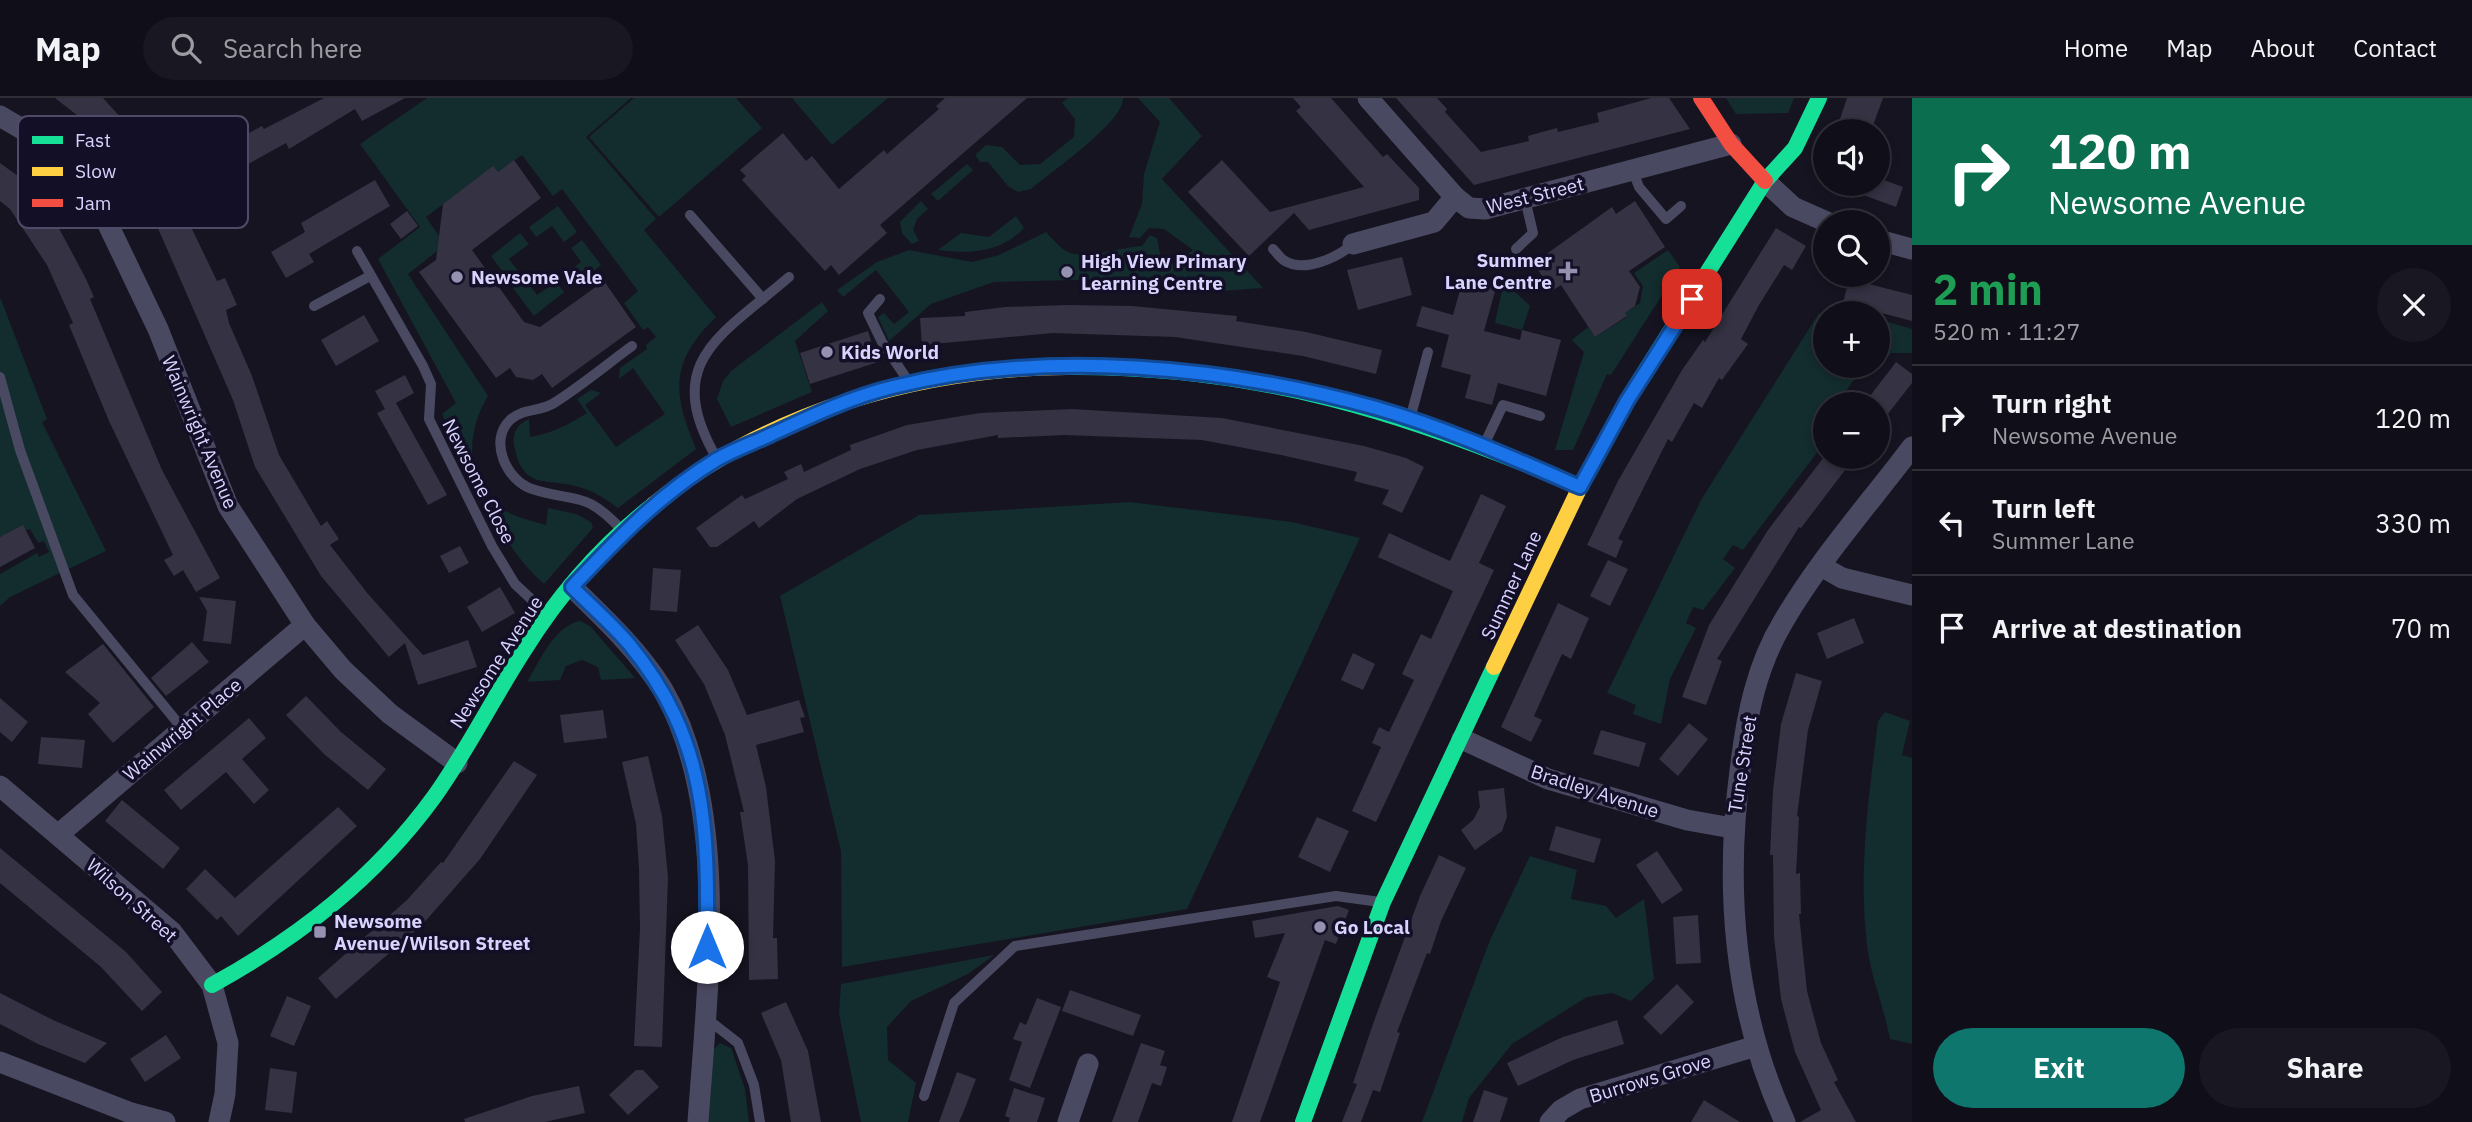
<!DOCTYPE html>
<meta charset="utf-8">
<style>
body{margin:0;font-family:"IBM Plex Sans",sans-serif;background:#191822;color:#f1f3f6;height:100vh;display:flex;flex-direction:column;font-size:26px;white-space:nowrap}
*{box-sizing:border-box;margin:0}
p{font-size:23px;color:#9c9ca2}
.icon{flex:none;width:38px;height:38px;fill:none;stroke:currentColor;stroke-width:2;stroke-linecap:round;stroke-linejoin:round}
.map{position:relative;flex:1;overflow:hidden}
.details{display:flex;flex-direction:column;background:#100f19;width:560px}
.details>*{flex:none}
.top-card{background:#0b6e4f;color:#fff;overflow:hidden}
.buttons{position:absolute;left:1813px;top:21px;display:grid;gap:14px}
.buttons a{display:grid;place-items:center;width:77px;height:77px;border-radius:50%;background:#100f19;box-shadow:0 4px 10px #0003,0 0 0 2px #302f38;font-size:35px}
.pin{position:absolute;display:grid;place-items:center;width:60px;height:60px;color:#fff;margin:-30px;border-radius:14px;box-shadow:0 4px 10px #0006}
.me{position:absolute;width:77px;margin:-38px;rotate:0deg;stroke-linejoin:round;filter:drop-shadow(0 0 5px #0008)}
.turn{display:flex;align-items:center;gap:24px;height:147px;padding:0 21px;font-size:32px}
.turn .icon{width:91px;height:91px;stroke-width:2.5}
.turn b{display:block;font-size:49px;line-height:60px}
.round{display:grid;place-items:center;flex:none;width:74px;height:74px;border-radius:37px;background:#191822}
.head{display:flex;align-items:center;justify-content:space-between;height:119px;padding:0 21px}
h1{font-size:42px;font-weight:700;line-height:52px;color:#1e9e55}
.action{display:flex;gap:14px;margin-top:auto;padding:14px 21px}
.action a{flex:1;height:80px;border-radius:42px;background:#0f766e;color:#fff;font-size:28px;font-weight:700;line-height:80px;text-align:center}
.action a+a{background:#191822;color:#f1f3f6}
ul{padding:0;list-style:none}
li{display:flex;align-items:center;gap:21px;height:105px;padding:0 21px;border-top:2px solid #302f38}
li div{flex:1}
li b{display:block;font-size:26px}
li em{font-style:normal}
header{display:flex;align-items:center;gap:42px;box-sizing:border-box;height:98px;padding:0 35px;background:#100f19;border-bottom:2px solid #302f38}
header strong{font-size:33px}
nav{display:flex;gap:38px;margin-inline-start:auto;font-size:24px}
.search{width:490px;height:63px;background:#191822;display:flex;align-items:center;gap:18px;box-sizing:border-box;padding:0 24px;border-radius:38px;color:#9c9ca2;font-size:26px}
main{display:flex;flex:1;min-height:0}
.map>svg:first-child{display:block}
.green{fill:#132c2d}
.building{fill:#343243}
.lines{fill:none;stroke-linecap:round;stroke-linejoin:round}
.lane{stroke:#4a4962;stroke-width:10}
.street{stroke:#4a4962;stroke-width:21}
.fast{stroke:#16e098;stroke-width:16}
.slow{stroke:#ffcf43;stroke-width:16}
.jam{stroke:#f24e42;stroke-width:16}
.route-casing{stroke:#114b97;stroke-width:18}
.route{stroke:#1a73e8;stroke-width:12}
.poi-dot{fill:#9591b1;stroke:#130f26;stroke-width:2.5}
.labels{text-anchor:middle;stroke-width:7;stroke-linejoin:round;paint-order:stroke}
.street-label{font-size:19px;fill:#d9d4ff;stroke:#130f26}
.poi-label{font-size:19px;font-weight:bold;fill:#d9d4ff;stroke:#130f26;text-anchor:start}
.key{fill:#130f26;stroke:#4e4a67;stroke-width:2}
.key-label{font-size:19px;fill:#d9d4ff}
</style>
<header>
<strong>Map</strong>
<div class="search"><svg class="icon" aria-label="search" viewBox="0 0 24 24"><circle cx="10" cy="10" r="6"/><path d="M15 15l6 6"/></svg>Search here</div>
<nav><a>Home</a><a>Map</a><a>About</a><a>Contact</a></nav>
</header>
<main>
<div class="map">
<svg width="1912" height="1024" viewBox="0 0 1912 1024">
<rect width="100%" height="100%" fill="#161421"/>
<g class="green">
<path d="M 427,0 L 631,0 L 586,39 L 656,121 L 644,132 L 716,219 C 670,264 672,294 696,351 L 618,410 C 606,401 594,393 579,389 C 546,379 523,394 514,347 C 512,334 518,326 529,321 L 530,339 C 553,335 568,327 587,315 L 577,301 L 591,292 L 601,295 L 585,307 L 616,349 L 665,316 L 633,270 L 619,281 L 620,270 L 647,251 L 646,247 L 656,239 L 648,229 L 643,232 L 624,205 L 638,193 L 562,91 L 553,98 L 522,57 L 498,74 L 493,69 L 426,119 L 439,138 L 437,153 L 408,176 L 488,298 C 468,331 463,377 496,406 C 509,418 530,422 546,427 L 548,410 L 576,416 L 591,424 L 593,430 L 544,486 C 499,447 467,370 442,316 L 456,305 L 378,161 L 420,129 L 360,46 Z"/>
<polygon points="634,0 736,0 762,30 659,119 589,39"/>
<polygon points="792,0 888,0 832,47"/>
<path d="M 1068,0 L 1123,0 C 1124,24 1051,74 1031,91 L 1018,94 L 1008,88 L 988,64 L 980,64 L 975,57 L 986,47 L 1002,49 L 1020,67 L 1040,66 L 1074,39 L 1075,21 L 1062,5 Z"/>
<path d="M 1138,0 L 1169,0 L 1202,38 L 1162,81 L 1263,190 L 1220,193 L 1111,181 L 994,184 L 931,206 L 889,243 L 878,219 L 884,215 L 894,226 L 909,214 L 876,172 L 843,199 L 837,192 L 877,164 L 909,152 L 972,164 L 999,157 L 1046,134 C 1052,140 1059,149 1066,153 C 1084,163 1120,149 1142,148 L 1150,137 L 1157,140 L 1161,161 L 1176,166 L 1193,152 L 1164,131 L 1149,130 L 1140,140 L 1129,139 L 1142,106 L 1144,76 L 1160,24 Z"/>
<polygon points="1726,0 1794,0 1788,15 1736,16"/>
<polygon points="967,66 973,72 938,103 931,96"/>
<polygon points="921,103 928,111 917,121 913,132 919,143 912,146 902,135 900,124"/>
<polygon points="558,108 577,134 564,144 552,128 536,139 529,129"/>
<path d="M 1016,118 L 1024,130 C 1001,155 971,156 938,152 L 961,135 L 989,139 Z"/>
<polygon points="520,135 529,146 509,161 519,174 509,182 491,158"/>
<polygon points="582,142 601,167 573,189 564,177 581,164 571,150"/>
<polygon points="1668,152 1680,169 1611,277 1607,276 1573,352 1555,352 1584,254 1572,242 1588,229 1595,239 1627,219 1625,215 1640,205 1643,188 1634,175"/>
<polygon points="525,181 537,197 556,184 564,194 534,218 513,190"/>
<polygon points="1504,183 1530,208 1522,232 1495,225"/>
<polygon points="0,199 47,321 42,324 106,453 10,499 0,508 0,476 37,455 39,459 49,454 44,443 38,445 30,431 0,439"/>
<polygon points="822,204 828,213 795,243 812,294 731,329 717,301 723,283 731,273"/>
<polygon points="1819,215 1825,218 1825,268 1864,268 1848,290 1841,306 1825,306 1825,332 1822,336 1825,344 1743,452 1733,447 1723,461 1735,470 1703,512 1693,509 1686,525 1696,530 1670,581 1661,626 1633,616 1636,607 1607,595 1701,402"/>
<polygon points="1878,221 1912,231 1912,255 1891,255 1877,272 1870,268 1878,268"/>
<polygon points="1130,404 1292,424 1360,440 1187,811 842,869 841,753 780,498 919,417"/>
<path d="M 580,523 L 590,528 L 635,580 L 601,582 L 598,569 L 582,562 L 566,568 L 560,582 L 527,584 C 540,563 554,528 580,523 Z"/>
<path d="M 1885,614 L 1910,623 L 1902,657 L 1912,660 L 1912,946 L 1890,941 C 1884,909 1871,880 1867,847 C 1858,772 1869,697 1878,623 Z"/>
<polygon points="1530,758 1577,772 1571,801 1606,808 1616,820 1644,801 1654,881 1631,903 1612,895 1587,899 1512,946 1469,1000 1462,1024 1422,1024 1490,842"/>
<polygon points="994,857 968,876 911,903 887,929 888,962 916,985 908,1024 861,1024 839,916 841,886"/>
<polygon points="720,945 731,950 745,991 749,1024 708,1024 711,954"/>
</g>
<g class="building">
<polygon points="55,0 103,0 162,65 183,104 180,106 217,183 225,180 237,207 226,212 229,225 252,278 279,357 321,428 327,423 339,441 330,447 368,496 423,557 468,542 477,569 418,587 405,545 389,559 321,478 255,369 233,302 157,128 161,126 139,86 87,25"/>
<polygon points="324,0 405,0 362,23 355,11 289,51 286,45 241,70 246,79 231,88 217,63 223,59 221,55 247,40 245,37 262,28 264,31"/>
<polygon points="945,0 1027,0 880,127 887,135 839,177 831,167 825,173 742,82 746,78 740,72 783,35 806,63 812,58 839,91 884,52 887,56 939,11 936,8"/>
<polygon points="1293,0 1331,0 1383,59 1387,56 1419,90 1419,102 1309,132 1294,115 1249,158 1188,94 1222,62 1270,114 1364,89 1296,13 1301,9"/>
<polygon points="1396,0 1437,0 1447,11 1445,14 1481,54 1529,43 1528,38 1542,34 1557,30 1558,34 1599,24 1597,15 1651,0 1669,0 1690,31 1474,87"/>
<polygon points="1847,0 1883,0 1871,33 1836,33"/>
<polygon points="514,62 541,100 472,152 524,224 540,229 604,183 636,229 552,290 542,276 533,282 516,279 510,270 496,280 419,174 436,162 443,106 493,68 498,74"/>
<polygon points="0,65 39,93 85,179 94,199 90,201 162,372 220,480 196,494 183,472 174,478 164,462 173,457 109,323 69,227 73,225 47,167 10,111 0,103"/>
<polygon points="1878,80 1903,89 1896,109 1839,88 1878,86"/>
<polygon points="375,82 390,108 309,156 314,164 286,180 271,154 305,134 301,125"/>
<polygon points="1635,103 1665,149 1629,173 1640,189 1635,208 1625,215 1627,218 1595,239 1561,187 1552,193 1538,172 1546,167 1541,160 1612,109 1616,116"/>
<polygon points="407,113 418,128 401,141 390,126"/>
<polygon points="1776,130 1806,148 1792,172 1784,167 1759,207 1741,241 1748,246 1722,282 1719,280 1702,310 1694,305 1672,344 1668,341 1618,441 1623,443 1616,460 1587,447 1618,383 1682,272 1703,242 1705,244"/>
<polygon points="1402,159 1412,197 1358,212 1347,172"/>
<polygon points="1463,181 1496,190 1484,233 1520,242 1522,232 1561,242 1546,298 1498,285 1492,307 1465,300 1471,277 1441,269 1449,237 1416,228 1422,208 1453,217"/>
<polygon points="1849,181 1912,197 1912,223 1843,205"/>
<polygon points="1068,207 1132,208 1237,218 1236,223 1306,234 1382,252 1376,276 1303,258 1175,239 1053,235 922,247 920,220 965,218 965,214 1005,209"/>
<polygon points="364,217 379,243 336,268 321,242"/>
<polygon points="868,233 878,264 810,286 800,255"/>
<polygon points="1896,264 1912,276 1912,285 1887,317 1878,306 1867,302"/>
<polygon points="405,277 414,295 396,305 447,397 428,407 377,315 385,311 375,293"/>
<polygon points="1072,311 1222,320 1364,348 1406,360 1424,369 1402,415 1382,406 1389,392 1354,383 1357,374 1281,357 1202,342 1064,337 998,340 998,337 917,352 860,371 797,401 759,430 754,423 717,449 710,449 696,430 742,397 745,401 788,381 784,374 801,366 804,374 851,352 850,347 907,327 980,315"/>
<polygon points="1824,359 1855,359 1801,430 1799,429 1717,561 1722,563 1706,607 1682,599 1709,527 1768,432"/>
<polygon points="1481,396 1506,408 1479,465 1494,472 1376,724 1352,713 1381,649 1372,645 1379,629 1389,634 1414,582 1402,576 1421,536 1431,541 1453,493 1378,459 1389,435 1450,463"/>
<polygon points="23,427 35,450 0,469 0,439"/>
<polygon points="460,448 469,465 449,475 440,458"/>
<polygon points="1608,462 1628,471 1610,508 1590,498"/>
<polygon points="653,470 681,472 677,514 650,512"/>
<polygon points="500,489 515,515 482,534 467,509"/>
<polygon points="199,499 236,503 231,546 203,543 207,513"/>
<polygon points="1558,505 1589,520 1571,561 1562,556 1534,618 1542,622 1531,644 1501,629"/>
<polygon points="1854,520 1864,545 1827,561 1817,535"/>
<polygon points="698,527 728,572 747,617 799,602 805,619 800,620 804,634 756,647 766,689 775,763 773,840 777,840 778,881 749,882 748,767 740,714 744,714 725,637 704,586 675,542"/>
<polygon points="192,544 209,564 166,598 151,580"/>
<polygon points="103,546 154,609 113,645 88,616 100,605 65,574"/>
<polygon points="1353,555 1375,566 1363,592 1341,582"/>
<polygon points="1796,575 1822,583 1808,632 1797,718 1799,719 1796,776 1800,775 1801,816 1799,816 1807,893 1821,945 1838,982 1834,984 1856,1024 1800,1024 1821,1012 1795,954 1781,901 1774,839 1773,757 1770,757 1773,692 1781,626"/>
<polygon points="306,598 341,634 386,671 368,692 324,656 286,617"/>
<polygon points="0,600 28,624 12,644 0,634"/>
<polygon points="603,612 607,640 564,645 560,617"/>
<polygon points="249,620 266,640 242,661 269,692 254,706 226,674 181,712 164,692"/>
<polygon points="1689,625 1708,641 1678,678 1659,661"/>
<polygon points="1601,632 1646,645 1639,669 1593,656"/>
<polygon points="41,639 85,642 82,670 38,666"/>
<polygon points="648,658 662,718 668,779 662,949 634,948 640,831 639,770 636,726 622,664"/>
<polygon points="514,663 537,677 480,761 422,827 336,901 318,880 407,802 441,764 443,765"/>
<polygon points="1504,690 1507,719 1502,733 1475,752 1461,732 1473,722 1480,709 1478,693"/>
<polygon points="122,702 180,750 163,771 105,723"/>
<polygon points="338,709 357,728 238,838 221,818 217,822 186,791 205,771 235,800"/>
<polygon points="1317,719 1349,733 1330,774 1298,759"/>
<polygon points="1556,728 1601,741 1594,765 1549,752"/>
<polygon points="0,750 126,854 162,894 142,913 101,869 0,785"/>
<polygon points="1657,753 1683,792 1662,806 1636,767"/>
<polygon points="1439,757 1466,770 1441,823 1430,856 1427,855 1397,934 1400,935 1380,994 1373,992 1361,1024 1342,1024 1357,986 1353,985 1373,926 1420,798"/>
<polygon points="1338,808 1349,812 1336,846 1325,842 1260,1024 1232,1024 1280,884 1267,879 1285,835 1255,840 1252,823"/>
<polygon points="1698,817 1701,865 1676,866 1673,819"/>
<polygon points="1677,886 1694,904 1661,937 1643,919"/>
<polygon points="1070,892 1141,917 1133,938 1062,913"/>
<polygon points="0,895 53,922 107,945 85,965 38,946 0,926"/>
<polygon points="287,898 311,908 294,948 270,938"/>
<polygon points="1037,900 1061,909 1030,990 1009,982 1022,944 1013,941 1020,924 1026,927"/>
<polygon points="786,904 808,953 821,1024 791,1024 781,962 761,915"/>
<polygon points="1617,922 1624,946 1573,962 1518,988 1507,965 1563,939"/>
<polygon points="166,937 181,960 145,984 130,961"/>
<polygon points="1141,945 1165,953 1160,967 1167,969 1161,988 1152,985 1138,1024 1112,1024"/>
<polygon points="270,970 297,974 292,1015 265,1012"/>
<polygon points="636,972 643,972 659,989 628,1017 609,997"/>
<polygon points="957,974 976,981 965,1010 959,1024 939,1024"/>
<polygon points="579,988 585,1015 545,1024 465,1024 464,1021 532,998"/>
<polygon points="1014,990 1045,1000 1037,1024 1009,1024 1010,1020 1005,1018"/>
<polygon points="1484,992 1508,1000 1500,1024 1473,1024"/>
<polygon points="1704,1002 1740,1024 1691,1024"/>
</g>
<g class="lines">
<g class="lane">
<polyline points="1632,71 1639,89 1666,121 1681,108"/>
<polyline points="690,117 763,201"/>
<path d="M 1273,151 C 1277,155 1281,161 1285,163 C 1305,175 1338,159 1353,146"/>
<polyline points="1516,151 1533,135 1525,101"/>
<polyline points="357,153 423,268 431,286 429,321 492,448 515,486 546,515"/>
<polyline points="880,201 868,215 882,244 909,284"/>
<polyline points="314,208 370,178"/>
<polyline points="0,279 20,352 73,497 182,630"/>
<polyline points="1410,321 1428,254"/>
<polyline points="1484,347 1503,307 1540,318"/>
<path d="M 716,359 C 661,263 722,237 789,179"/>
<path d="M 622,432 C 583,391 579,406 532,391 C 507,383 488,343 510,322 C 523,310 540,314 554,305 C 581,288 606,267 632,248"/>
<polyline points="706,920 738,945 754,987 760,1024"/>
<polyline points="924,998 954,905 1015,848 1336,798 1380,804"/>
</g>
<g class="street">
<polyline points="1368,0 1455,99"/>
<polyline points="0,18 51,48 93,95 158,231 228,408 305,527 343,572 390,616 457,665"/>
<polyline points="1765,83 1793,109 1827,124"/>
<polyline points="1878,142 1912,151"/>
<polyline points="1353,146 1434,124 1455,99 1469,110 1485,111 1731,46"/>
<polyline points="1821,468 1842,480 1912,497"/>
<path d="M 572,489 C 605,521 639,553 663,592 C 731,709 707,893 698,1024"/>
<polyline points="1462,641 1548,681 1687,722 1732,730"/>
<polyline points="0,688 172,834 212,887 228,945 225,996 219,1024"/>
<polyline points="59,736 305,527"/>
<polyline points="0,964 131,1015 165,1024"/>
<polyline points="1068,1024 1088,966"/>
<polyline points="1550,1024 1561,1012 1580,1001 1756,948"/>
<path d="M 1785,1024 C 1733,910 1724,788 1741,665 C 1747,616 1757,567 1783,524 C 1819,462 1869,406 1912,349"/>
</g>
<g class="fast">
<path d="M 1067,269 C 1256,267 1408,315 1580,389"/>
<polyline points="1627,302 1765,83 1795,50 1819,0"/>
<path d="M 212,887 C 299,839 375,780 434,699 C 467,653 492,602 523,554 C 557,499 602,447 653,407"/>
<polyline points="1303,1024 1383,804 1494,569"/>
</g>
<g class="slow">
<path d="M 653,407 C 769,313 920,270 1067,269"/>
<polyline points="1494,569 1580,389 1627,302"/>
</g>
<polyline class="jam" points="1701,0 1731,46 1765,83"/>
</g>
<g class="lines">
<defs>
<path id="route" d="M 707,849 C 708,732 708,642 629,546 C 612,526 591,508 572,489 C 616,442 660,396 716,362 C 733,352 753,345 770,337 C 809,319 851,299 893,289 C 1046,251 1225,268 1376,310 C 1446,330 1513,360 1580,389 L 1627,303 L 1692,201"/>
</defs>
<use href="#route" class="route-casing"/>
<use href="#route" class="route"/>
</g>
<g class="poi-dot">
<path d="M1564.5 162.5h7v7h7v7h-7v7h-7v-7h-7v-7h7z"/>
<circle cx="1067" cy="174" r="7"/>
<circle cx="457" cy="179" r="7"/>
<circle cx="827" cy="254" r="7"/>
<circle cx="1320" cy="829" r="7"/>
<rect x="313" y="827" width="14" height="14" rx="3.5"/>
</g>
<g class="labels">
<g class="street-label">
<text transform="translate(1535 97) rotate(-14)" y="7">West Street</text>
<text transform="translate(200 334) rotate(67)" y="7">Wainwright Avenue</text>
<text transform="translate(479 383) rotate(63)" y="7">Newsome Close</text>
<text transform="translate(1511 487) rotate(-65)" y="7">Summer Lane</text>
<text transform="translate(496 564) rotate(-57)" y="7">Newsome Avenue</text>
<text transform="translate(182 631) rotate(-40)" y="7">Wainwright Place</text>
<text transform="translate(1742 666) rotate(-81)" y="7">Tune Street</text>
<text transform="translate(1595 693) rotate(18)" y="7">Bradley Avenue</text>
<text transform="translate(132 802) rotate(42)" y="7">Wilson Street</text>
<text transform="translate(1650 980) rotate(-17)" y="7">Burrows Grove</text>
</g>
<g class="poi-label">
<text x="1552" y="169" text-anchor="end">Summer<tspan x="1552" dy="22">Lane Centre</tspan></text>
<text x="1081" y="170">High View Primary<tspan x="1081" dy="22">Learning Centre</tspan></text>
<text x="471" y="186">Newsome Vale</text>
<text x="841" y="261">Kids World</text>
<text x="334" y="830">Newsome<tspan x="334" dy="22">Avenue/Wilson Street</tspan></text>
<text x="1334" y="836">Go Local</text>
</g>
</g>
<rect x="18" y="18" width="230" height="112" rx="10" class="key"/>
<rect x="32" y="38" width="31" height="8" fill="#16e098"/>
<rect x="32" y="69" width="31" height="9" fill="#ffcf43"/>
<rect x="32" y="101" width="31" height="8" fill="#f24e42"/>
<g class="key-label">
<text x="75" y="49">Fast</text>
<text x="75" y="80">Slow</text>
<text x="75" y="112">Jam</text>
</g>
</svg>
<div class="buttons">
<a><svg class="icon" aria-label="sound" viewBox="0 0 24 24"><path d="M4 9h4l5-4v14l-5-4H4zM17 9q2 3 0 6"/></svg></a>
<a><svg class="icon" aria-label="search" viewBox="0 0 24 24"><circle cx="10" cy="10" r="6"/><path d="M15 15l6 6"/></svg></a>
<a>+</a>
<a>−</a>
</div>
<div class="pin" style="left:1692px;top:201px;background:#d93025"><svg class="icon" aria-label="arrive" viewBox="0 0 24 24"><path d="M6 21V4h12l-3 4 3 4H6"/></svg></div>
<svg class="me" style="left:707px;top:849px" viewBox="-20 -20 40 40"><circle r="19" fill="#fff"/><path d="M0-13L10 11 0 6-10 11z" fill="#1a73e8"/></svg>
</div>
<section class="details">
<div class="top-card">
<div class="turn"><svg class="icon" aria-label="right" viewBox="0 0 24 24"><path d="M7 20v-9h11M14 6l5 5-5 5"/></svg><div><b>120 m</b>Newsome Avenue</div></div>
</div>
<div class="head"><div><h1>2 min</h1><p>520 m · 11:27</p></div><a class="round"><svg class="icon" aria-label="close" viewBox="0 0 24 24"><path d="M6 6l12 12M18 6L6 18"/></svg></a></div>
<ul>
<li><svg class="icon" aria-label="right" viewBox="0 0 24 24"><path d="M7 20v-9h11M14 6l5 5-5 5"/></svg><div><b>Turn right</b><p>Newsome Avenue</p></div><em>120 m</em></li>
<li><svg class="icon" aria-label="left" viewBox="0 0 24 24"><path d="M17 20v-9H6M10 6l-5 5 5 5"/></svg><div><b>Turn left</b><p>Summer Lane</p></div><em>330 m</em></li>
<li><svg class="icon" aria-label="arrive" viewBox="0 0 24 24"><path d="M6 21V4h12l-3 4 3 4H6"/></svg><div><b>Arrive at destination</b></div><em>70 m</em></li>
</ul>
<div class="action"><a>Exit</a><a>Share</a></div>
</section>
</main>
